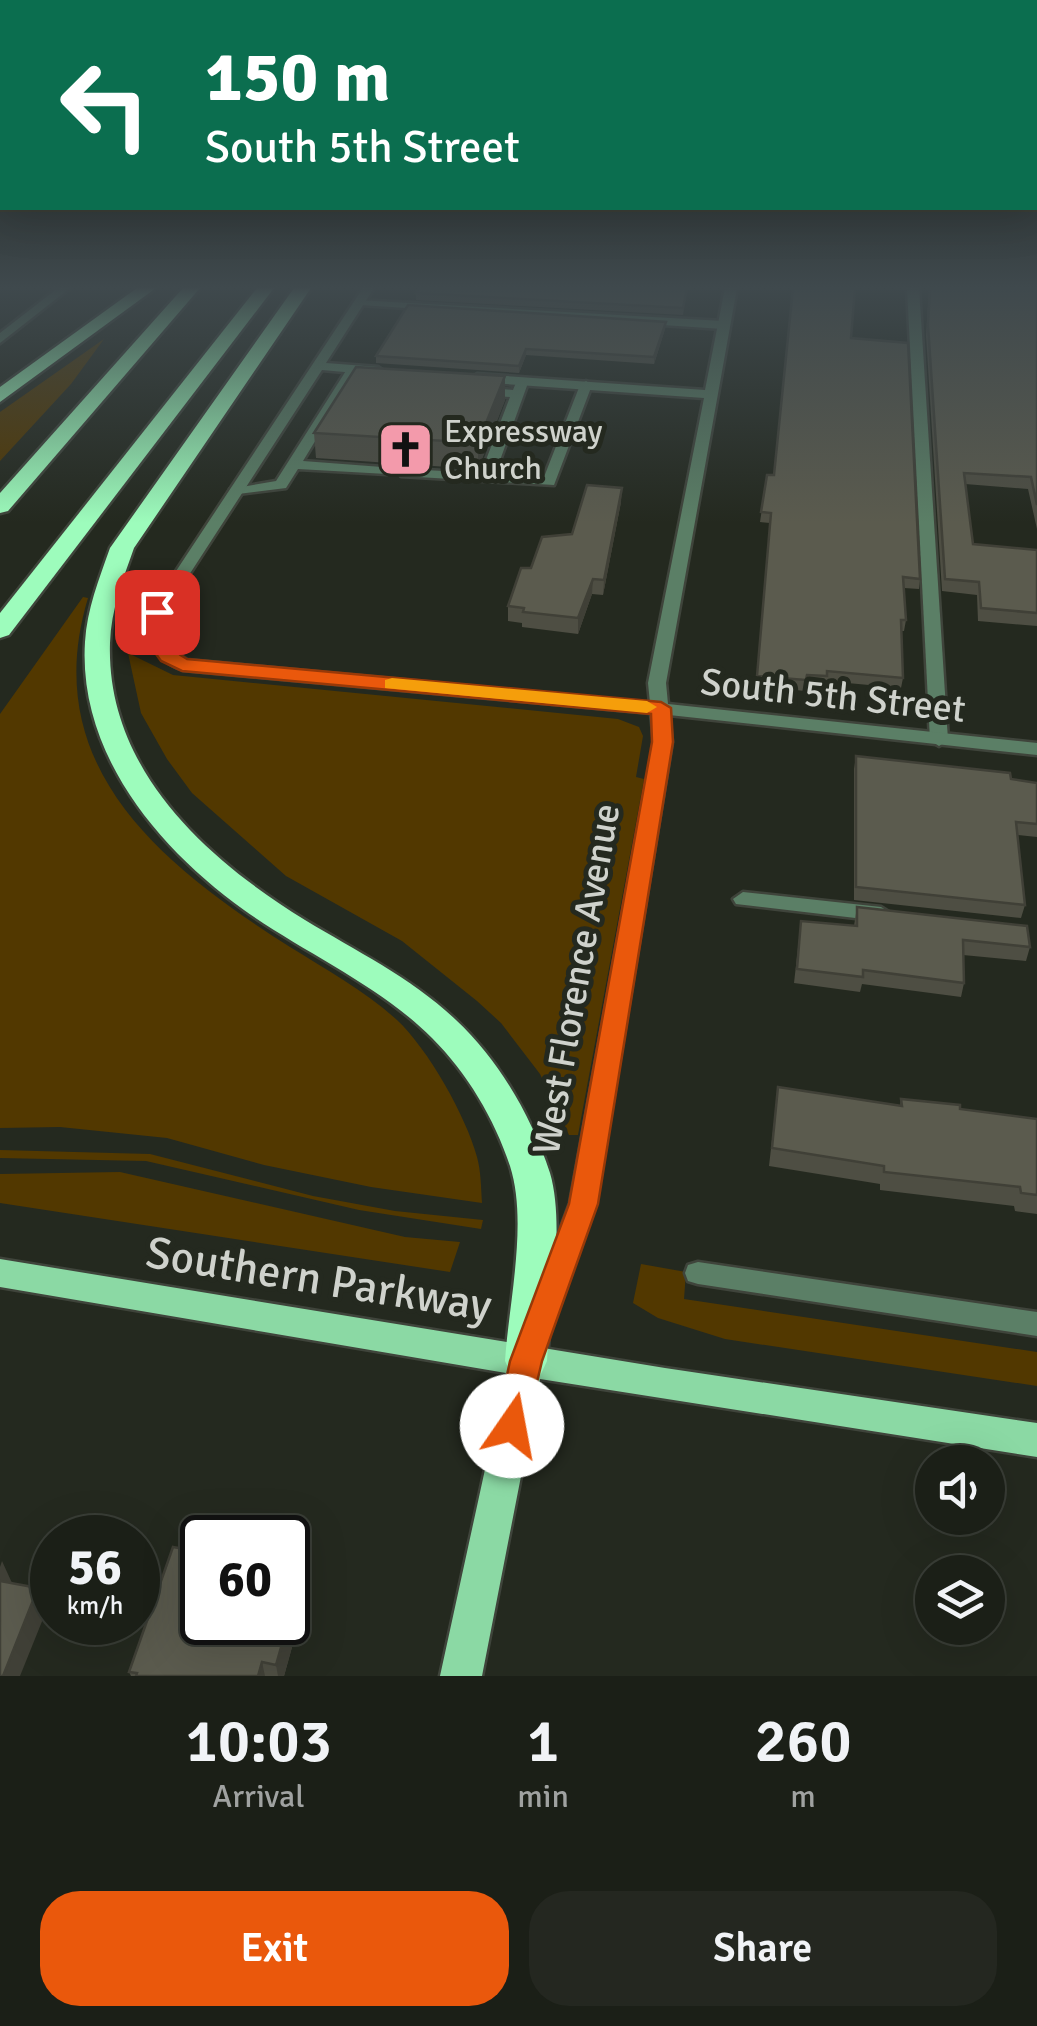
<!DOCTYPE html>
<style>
body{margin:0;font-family:Signika,sans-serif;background:#242720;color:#f1f3f6;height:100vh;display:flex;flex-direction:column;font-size:38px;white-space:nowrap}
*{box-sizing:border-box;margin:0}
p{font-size:32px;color:#a0a2a1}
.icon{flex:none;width:55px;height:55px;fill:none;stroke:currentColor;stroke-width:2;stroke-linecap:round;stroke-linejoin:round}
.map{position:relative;height:1676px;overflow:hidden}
.side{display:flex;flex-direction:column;background:#1b1f17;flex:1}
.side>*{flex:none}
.top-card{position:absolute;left:0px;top:0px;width:1038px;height:210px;box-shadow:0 10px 40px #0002,0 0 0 2px #393d36;background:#0b6e4f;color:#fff;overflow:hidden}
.tools{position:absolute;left:915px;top:1445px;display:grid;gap:20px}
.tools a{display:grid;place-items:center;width:90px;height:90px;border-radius:50%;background:#1b1f17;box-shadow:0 10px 40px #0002,0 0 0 2px #393d36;font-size:50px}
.speed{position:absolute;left:30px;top:1515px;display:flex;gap:20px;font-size:50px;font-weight:700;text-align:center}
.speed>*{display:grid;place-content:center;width:130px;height:130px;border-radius:50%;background:#1b1f17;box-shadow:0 10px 40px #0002,0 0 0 2px #393d36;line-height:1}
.speed small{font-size:25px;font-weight:400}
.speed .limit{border:5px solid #111;border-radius:15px;background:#fff;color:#111}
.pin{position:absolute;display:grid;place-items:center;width:85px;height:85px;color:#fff;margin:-42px;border-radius:20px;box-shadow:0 5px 15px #0006}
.me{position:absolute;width:110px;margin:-55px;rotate:12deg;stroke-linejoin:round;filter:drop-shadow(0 0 8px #0008)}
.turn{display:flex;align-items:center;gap:35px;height:210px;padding:0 40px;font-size:45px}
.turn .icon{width:130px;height:130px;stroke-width:2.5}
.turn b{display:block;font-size:70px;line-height:85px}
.eta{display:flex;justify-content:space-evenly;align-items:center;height:170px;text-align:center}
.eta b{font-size:60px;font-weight:600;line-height:70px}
.primary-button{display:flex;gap:20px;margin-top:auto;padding:20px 40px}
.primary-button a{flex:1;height:115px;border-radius:40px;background:#ea580c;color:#fff;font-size:40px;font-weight:600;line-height:115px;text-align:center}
.primary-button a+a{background:#242720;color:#f1f3f6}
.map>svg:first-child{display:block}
.green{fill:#523800}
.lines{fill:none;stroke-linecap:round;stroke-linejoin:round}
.service-casing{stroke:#3f443b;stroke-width:5}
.minor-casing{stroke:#3f443b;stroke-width:5}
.primary-casing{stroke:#3f443b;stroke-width:5}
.motorway-casing{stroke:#3f443b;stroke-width:5}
.service{fill:#5b7f66;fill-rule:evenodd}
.minor{fill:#5b7f66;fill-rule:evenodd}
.primary{fill:#8bd9a4;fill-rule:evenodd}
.motorway{fill:#9dfcbc;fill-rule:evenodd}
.wall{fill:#4e4e43}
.shaded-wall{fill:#404037}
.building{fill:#5b5b4e;stroke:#404037;stroke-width:2.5}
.route{fill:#ea580c;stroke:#983908;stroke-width:2.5}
.slow{fill:#f59e0b}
.labels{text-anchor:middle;stroke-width:10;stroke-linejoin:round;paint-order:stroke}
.far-poi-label{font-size:32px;fill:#cfd2cc;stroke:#24291f;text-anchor:start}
.street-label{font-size:38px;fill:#cfd2cc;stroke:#24291f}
.near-street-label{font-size:45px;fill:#cfd2cc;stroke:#24291f}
</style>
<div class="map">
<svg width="1037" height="1676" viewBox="0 0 1037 1676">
<rect width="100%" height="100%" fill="#24291f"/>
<g class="green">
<polygon points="104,339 71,384 0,461 0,412"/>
<path d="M 83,597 L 88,598 C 37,767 163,866 290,947 C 327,970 365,991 397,1020 C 428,1049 466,1116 477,1157 C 481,1171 481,1188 482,1203 L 371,1187 L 264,1165 L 167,1138 L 60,1127 L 0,1128 L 0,714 Z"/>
<polygon points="128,653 173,675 618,719 639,727 643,736 636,777 644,779 578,1135 569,1135 540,1074 501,1023 477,1001 402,941 286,876 192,793 167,759 141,713"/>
<polygon points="0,1150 150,1154 313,1196 395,1211 483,1220 481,1229 359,1210 146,1161 0,1158"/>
<polygon points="120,1172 405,1237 460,1242 450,1272 0,1203 0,1174"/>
<polygon points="641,1264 686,1272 684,1299 1037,1352 1037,1386 725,1339 658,1318 633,1303"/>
</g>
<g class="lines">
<defs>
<g id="service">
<polygon points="907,288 919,288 948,740 939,746 930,740"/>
<polygon points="357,300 723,321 729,325 723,329 361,305 355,302"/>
<polygon points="349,366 359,369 303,461 382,467 389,471 387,474 298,469 286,488 230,495 230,489 276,481"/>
<polygon points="517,380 528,383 495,474 544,477 580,385 586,381 592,385 554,485 401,476 401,470 406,469 481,473 510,397 480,395 474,391 480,387 513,390"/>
<polygon points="743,892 881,907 892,914 881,921 736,904 733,899"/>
</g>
<g id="minor">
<polygon points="58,288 70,288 0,343 0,333"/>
<path d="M 363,288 L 374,288 L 326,363 L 378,367 L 384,371 L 378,375 L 322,370 L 165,612 C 164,635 167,648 187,660 L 650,703 L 648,683 L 704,398 L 477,382 L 471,378 L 477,374 L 705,390 L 725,288 L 737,288 L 666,683 L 668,704 L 1037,743 L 1037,755 L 669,715 L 672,742 L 596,1203 L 559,1308 L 555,1316 L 545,1320 L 535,1316 L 531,1308 L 570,1203 L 654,742 L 651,713 L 183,670 C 155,660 147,640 149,612 Z"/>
<polygon points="698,1262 1037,1312 1037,1336 698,1284 688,1281 685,1273 688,1265"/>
</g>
<polygon id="primary" points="0,1259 665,1368 1037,1423 1037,1457 540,1379 482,1676 440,1676 506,1373 0,1287"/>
<g id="motorway">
<polygon points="137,288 156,288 0,402 0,387"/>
<polygon points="183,288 200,288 8,511 0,513 0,493"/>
<polygon points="257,288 274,288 9,635 0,638 0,613"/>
<path d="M 294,288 L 311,288 L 134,548 C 123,579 111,610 110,643 C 106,769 206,859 305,920 C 356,951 412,978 456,1020 C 499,1060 532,1117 550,1173 C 565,1224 550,1306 547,1361 L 541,1374 L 526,1380 L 511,1374 L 505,1361 C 509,1301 528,1222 510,1166 C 494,1118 467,1073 432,1038 C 378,984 306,954 244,910 C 159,849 78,754 85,642 C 87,609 99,579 110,548 Z"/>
</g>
</defs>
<use href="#service" class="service-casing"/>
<use href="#minor" class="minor-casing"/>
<use href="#primary" class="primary-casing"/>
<use href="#motorway" class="motorway-casing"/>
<use href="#service" class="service"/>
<use href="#minor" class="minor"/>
<use href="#primary" class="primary"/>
<use href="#motorway" class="motorway"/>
</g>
<g class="wall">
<polygon points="687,288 683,315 416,300 416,293"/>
<polygon points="929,288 1037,288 1037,529 1028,489 965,484 973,544 1037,550 1037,626 978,621 977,595 942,591 926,335"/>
<polygon points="666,322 665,329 654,364 526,355 519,373 376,363 376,356"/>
<polygon points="851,338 920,579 919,589 904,588 906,620 904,631 902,631 903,678 901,688 826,681 825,687 805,685 805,691 756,686 770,523 760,522 767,475 774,475"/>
<polygon points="505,400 478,469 316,458 314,433"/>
<polygon points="621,502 603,595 592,594 578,634 522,627 522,623 508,621 508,606 531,568 572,534"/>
<polygon points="856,756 1037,783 1037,837 1018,835 1025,905 1021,918 854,900 854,769"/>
<polygon points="857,907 1030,947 1026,961 963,955 964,983 961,997 862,984 860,992 794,983 801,921 854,926"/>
<polygon points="778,1087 900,1106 901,1099 960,1109 1037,1119 1037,1214 1015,1211 1014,1206 880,1190 880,1184 769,1166"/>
<polygon points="307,1593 284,1676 131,1676 129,1672"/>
</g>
<g class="shaded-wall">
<polygon points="666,322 665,329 654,364 654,357"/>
<polygon points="526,349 526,355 519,373 519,366"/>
<polygon points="505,376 505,400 478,469 478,443"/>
<polygon points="622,488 621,502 603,595 604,580"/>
<polygon points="593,579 592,594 578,634 578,618"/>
<polygon points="2,1561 12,1583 0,1594 0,1567"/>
<polygon points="303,1569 307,1593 284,1676 278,1676 276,1665"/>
<polygon points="38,1588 47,1609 20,1676 3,1676"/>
<polygon points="262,1662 265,1676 258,1676"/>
</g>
<g class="building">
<polygon points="419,288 687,288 683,308 416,293"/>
<polygon points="793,288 855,288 851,338 908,343 920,579 903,577 906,620 901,620 903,678 827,671 827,676 807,675 806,680 757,676 771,513 761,512 767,475 774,475"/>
<polygon points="930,288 1037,288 1037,505 1031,477 964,473 973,544 1037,550 1037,613 981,608 979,582 945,579 928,325"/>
<polygon points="408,305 666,322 654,357 526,349 519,366 376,356"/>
<polygon points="356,367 505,376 478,443 314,433"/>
<polygon points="587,485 622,488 604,580 593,579 578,618 523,612 524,608 508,606 521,568 531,568 542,537 572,534"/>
<polygon points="856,756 1010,773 1011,779 1037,783 1037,824 1016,822 1025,905 856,887"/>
<polygon points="857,907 1027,926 1030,947 963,940 964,983 863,970 863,977 797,969 801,921 857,926"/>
<polygon points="778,1087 902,1106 901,1099 960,1105 960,1109 1037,1119 1037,1195 1021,1193 1020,1187 884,1172 884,1166 772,1148"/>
<polygon points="173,1547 202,1552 202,1622 288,1622 288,1567 303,1569 276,1665 262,1662 258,1676 136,1676 137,1673 129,1672"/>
<polygon points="0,1581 38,1588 3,1676 0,1676"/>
</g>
<linearGradient id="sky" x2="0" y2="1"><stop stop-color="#141711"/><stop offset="0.55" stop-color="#3f494d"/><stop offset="1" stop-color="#3f494d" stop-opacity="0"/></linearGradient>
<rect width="1037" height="523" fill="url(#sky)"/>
<path class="route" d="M 157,606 L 167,612 C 165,635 165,647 187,659 L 661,702 L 671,708 L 673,742 L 598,1204 L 542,1361 L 524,1437 L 512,1442 L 501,1437 L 496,1426 L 510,1361 L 569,1204 L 652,742 L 651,714 L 182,671 L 161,661 L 146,640 L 148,612 Z"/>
<polygon class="slow" points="392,678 647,701 657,707 647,713 385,688 385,680"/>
<defs>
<symbol id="church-square" viewBox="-11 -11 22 22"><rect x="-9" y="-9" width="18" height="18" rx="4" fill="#f39aab" stroke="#24291f"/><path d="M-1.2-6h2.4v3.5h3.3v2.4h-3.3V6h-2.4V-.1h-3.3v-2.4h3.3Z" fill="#111"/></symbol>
</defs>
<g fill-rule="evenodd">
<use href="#church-square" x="374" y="418" width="63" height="63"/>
</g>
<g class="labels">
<g class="far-poi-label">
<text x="444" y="442">Expressway<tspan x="444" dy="37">Church</tspan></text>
</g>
<g class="street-label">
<text transform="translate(833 695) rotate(6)" y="13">South 5th Street</text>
<text transform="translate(576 979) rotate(-80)" y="13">West Florence Avenue</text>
</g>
<g class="near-street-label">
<text transform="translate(319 1278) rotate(9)" y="16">Southern Parkway</text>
</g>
</g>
</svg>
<div class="tools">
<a><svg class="icon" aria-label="sound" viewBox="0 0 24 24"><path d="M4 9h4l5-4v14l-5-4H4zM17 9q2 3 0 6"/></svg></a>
<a><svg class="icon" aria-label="layers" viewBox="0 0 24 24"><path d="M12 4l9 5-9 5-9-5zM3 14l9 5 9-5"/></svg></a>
</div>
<div class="speed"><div>56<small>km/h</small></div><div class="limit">60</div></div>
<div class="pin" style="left:157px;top:612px;background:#d93025"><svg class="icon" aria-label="arrive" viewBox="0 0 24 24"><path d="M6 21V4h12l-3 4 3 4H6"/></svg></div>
<svg class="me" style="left:512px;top:1426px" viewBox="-20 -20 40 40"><circle r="19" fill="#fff"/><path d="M0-13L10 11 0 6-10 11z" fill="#ea580c"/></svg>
<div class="top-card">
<div class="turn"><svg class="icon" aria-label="left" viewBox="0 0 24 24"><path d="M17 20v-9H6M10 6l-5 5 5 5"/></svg><div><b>150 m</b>South 5th Street</div></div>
</div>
</div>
<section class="side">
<div class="eta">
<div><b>10:03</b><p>Arrival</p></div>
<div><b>1</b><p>min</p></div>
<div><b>260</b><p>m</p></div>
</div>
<div class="primary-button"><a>Exit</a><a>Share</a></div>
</section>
